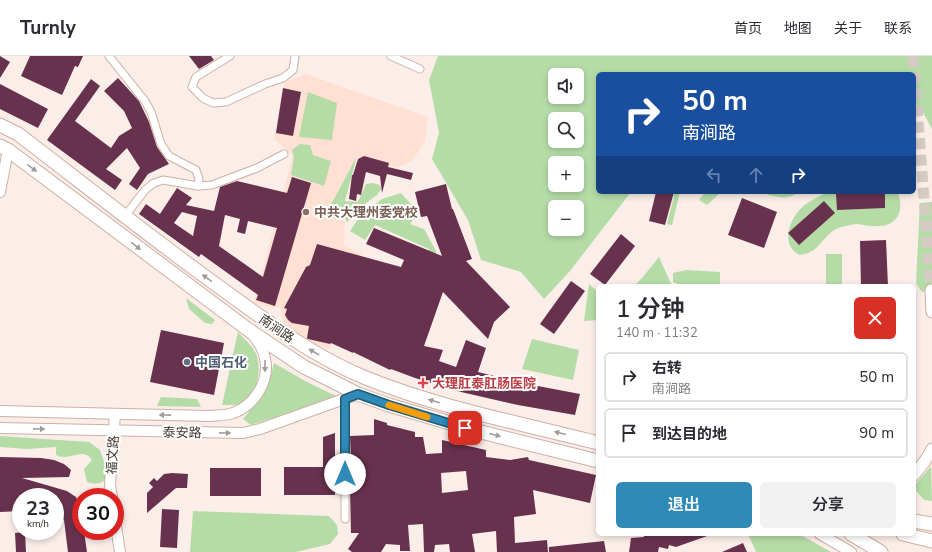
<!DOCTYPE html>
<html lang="zh">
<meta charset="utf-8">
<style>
body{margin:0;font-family:"Nunito Sans","Noto Sans SC",sans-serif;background:#f2f2f3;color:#2b2b33;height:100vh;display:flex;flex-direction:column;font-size:15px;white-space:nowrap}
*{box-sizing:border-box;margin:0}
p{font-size:13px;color:#7c7c81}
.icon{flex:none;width:22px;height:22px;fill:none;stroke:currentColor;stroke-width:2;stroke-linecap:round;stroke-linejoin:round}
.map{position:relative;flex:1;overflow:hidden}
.side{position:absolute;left:596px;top:228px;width:320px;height:252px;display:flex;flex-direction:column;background:#fff;border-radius:6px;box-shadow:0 2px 6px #0003}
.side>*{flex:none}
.banner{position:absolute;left:596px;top:16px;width:320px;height:122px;border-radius:6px;box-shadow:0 2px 6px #0003;background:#1a4fa0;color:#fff;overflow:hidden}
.tools{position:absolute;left:548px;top:12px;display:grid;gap:8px}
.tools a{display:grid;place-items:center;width:36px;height:36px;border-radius:6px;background:#fff;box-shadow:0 2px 6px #0003;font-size:20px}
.speed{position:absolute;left:12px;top:432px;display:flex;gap:8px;font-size:20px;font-weight:700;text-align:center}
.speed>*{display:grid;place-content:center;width:52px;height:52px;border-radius:50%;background:#fff;box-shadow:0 2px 6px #0003;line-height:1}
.speed small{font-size:10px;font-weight:400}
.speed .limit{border:6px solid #d22;background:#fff;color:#111}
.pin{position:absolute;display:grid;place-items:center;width:34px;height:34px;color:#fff;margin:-17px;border-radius:8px;box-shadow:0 2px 6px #0006}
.me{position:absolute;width:44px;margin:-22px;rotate:0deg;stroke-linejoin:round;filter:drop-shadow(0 0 3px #0008)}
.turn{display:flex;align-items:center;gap:14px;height:84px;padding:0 20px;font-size:18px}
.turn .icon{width:52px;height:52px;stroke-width:2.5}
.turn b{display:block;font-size:28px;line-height:34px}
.lanes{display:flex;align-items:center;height:38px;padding:0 20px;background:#0003;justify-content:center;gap:20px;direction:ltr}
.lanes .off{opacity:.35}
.round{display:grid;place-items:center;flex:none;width:42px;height:42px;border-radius:6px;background:#f2f2f3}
.overview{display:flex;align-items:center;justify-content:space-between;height:68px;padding:0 20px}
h1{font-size:24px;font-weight:600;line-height:30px}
.action{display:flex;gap:8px;margin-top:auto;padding:8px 20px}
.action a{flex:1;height:46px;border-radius:6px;background:#2f8ab7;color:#fff;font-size:16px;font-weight:600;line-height:46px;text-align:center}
.action a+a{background:#f2f2f3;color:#2b2b33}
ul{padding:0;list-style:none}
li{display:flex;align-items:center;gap:12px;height:50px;margin:0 8px 6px;padding:0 12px;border:2px solid #e1e1e2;border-radius:6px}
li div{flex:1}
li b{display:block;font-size:15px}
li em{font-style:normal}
header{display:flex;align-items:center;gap:24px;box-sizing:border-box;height:56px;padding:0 20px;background:#fff;border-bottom:1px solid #e1e1e2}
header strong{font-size:19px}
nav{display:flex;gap:22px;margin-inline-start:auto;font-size:14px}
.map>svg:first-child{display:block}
.built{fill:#ffe0d3}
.green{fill:#b5dca7;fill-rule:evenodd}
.building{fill:#68324e;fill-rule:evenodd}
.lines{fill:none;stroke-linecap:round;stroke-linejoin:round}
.primary-tunnel{stroke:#d6cac5;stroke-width:11;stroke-dasharray:11 5.5;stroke-linecap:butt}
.street-casing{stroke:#cdb0a4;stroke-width:9}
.secondary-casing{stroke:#cdb0a4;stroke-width:12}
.primary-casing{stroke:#cdb0a4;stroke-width:13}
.highway-casing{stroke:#cdb0a4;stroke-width:15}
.street{stroke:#fff;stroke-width:7}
.secondary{stroke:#fff;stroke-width:10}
.primary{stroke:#fff;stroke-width:11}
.highway{stroke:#fff;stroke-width:13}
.oneway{fill:#a29c99}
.route-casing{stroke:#1f5a77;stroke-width:10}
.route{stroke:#2f8ab7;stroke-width:7}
.slow{stroke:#f59e0b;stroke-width:7}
.education-dot{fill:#8d6e63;stroke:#fefffe;stroke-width:1.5}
.service-dot{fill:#5c6f8a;stroke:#fefffe;stroke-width:1.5}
.health-dot{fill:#e0444e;stroke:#fefffe;stroke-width:1.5}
.labels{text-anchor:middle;stroke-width:4;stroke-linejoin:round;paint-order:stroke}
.education-label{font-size:13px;font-weight:bold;fill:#785e54;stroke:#fefffe;text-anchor:start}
.street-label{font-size:13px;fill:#443833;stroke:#fefffe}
.service-label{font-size:13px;font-weight:bold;fill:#4e5e75;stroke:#fefffe;text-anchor:start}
.health-label{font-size:13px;font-weight:bold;fill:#be3a42;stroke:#fefffe;text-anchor:start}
</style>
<header>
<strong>Turnly</strong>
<nav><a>首页</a><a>地图</a><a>关于</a><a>联系</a></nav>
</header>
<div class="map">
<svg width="932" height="496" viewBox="0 0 932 496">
<rect width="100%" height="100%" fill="#fbeee9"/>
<polygon class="built" points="306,18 428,61 425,86 411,106 396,112 357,100 328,154 340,158 345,166 344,190 361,198 330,293 303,285 283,265 280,251 273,252 254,247 293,99 274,83 284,27"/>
<g class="green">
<path d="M 438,0 L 932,0 L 932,73 L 920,51 L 914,47 L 914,18 L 598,18 L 598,136 L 631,136 L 570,215 L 544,243 L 521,216 L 481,204 L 468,164 L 432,103 L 439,77 L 429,24 ZM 555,19 L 577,19 L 577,41 L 555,41 ZM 555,63 L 577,63 L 577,85 L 555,85 ZM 555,107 L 577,107 L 577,129 L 555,129 ZM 555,151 L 577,151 L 577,173 L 555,173 Z"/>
<polygon points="308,36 337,47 332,84 299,81"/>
<polygon points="300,88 310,89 313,99 331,105 324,130 291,119 294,101 292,94"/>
<polygon points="357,100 345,145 358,146 366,128 373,127 380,129 381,133 377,139 366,147 348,165 348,167 341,157 328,154"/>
<polygon points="675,136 680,136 672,169 667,168"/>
<polygon points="705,136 721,136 707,149 699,144"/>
<path d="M 759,136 L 799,136 C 786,146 774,140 759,136 Z"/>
<path d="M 829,136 L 897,136 C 900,141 901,148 900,154 C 897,168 885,171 871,170 C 866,170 861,168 856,168 C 851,169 843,170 838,172 C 822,179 820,198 799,199 C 797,197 793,195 792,193 C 782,179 794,156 806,148 C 812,144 819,140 826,137 Z"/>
<polygon points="401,137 418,156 410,168 424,173 436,195 436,201 427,203 429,193 375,169 365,184 350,175 361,159 382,143"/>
<polygon points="932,146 932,234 922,236 916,228 920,147"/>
<rect x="826" y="198" width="16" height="32"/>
<polygon points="659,201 672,230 634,230 642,222"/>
<polygon points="686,214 720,216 720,230 683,230 673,226 673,217"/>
<polygon points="589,228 598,236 598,264 584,265"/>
<polygon points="186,242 215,264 212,268 205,267 189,253"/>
<path d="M 238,276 C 244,283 252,289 256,298 C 262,312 258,337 244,346 C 238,350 229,349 222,349 Z"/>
<polygon points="532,283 579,294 573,324 522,313"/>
<path d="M 274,307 L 305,325 L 336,340 L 300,353 L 251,369 L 243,363 C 260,343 268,332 274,307 Z"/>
<polygon points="161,341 197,343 201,351 157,350"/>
<path d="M 0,380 L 89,386 L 100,394 L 107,414 L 108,422 C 101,428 96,429 87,426 L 84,413 L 92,404 C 83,392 74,402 63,401 C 60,401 58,400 56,399 L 56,391 L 27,393 L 0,391 Z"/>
<polygon points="931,410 932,445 924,444 914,432 914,430"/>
<polygon points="193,455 329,460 337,469 338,478 330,488 296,496 190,496"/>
<polygon points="748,478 799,478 831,496 756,496"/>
</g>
<g class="building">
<polygon points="0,0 10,6 0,22"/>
<polygon points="30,0 83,0 78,11 75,10 62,39 21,20"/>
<polygon points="189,0 211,0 214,4 199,13"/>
<polygon points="118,22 139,45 149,66 157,91 169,108 148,118 137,134 129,128 140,112 127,92 106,113 122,124 115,134 47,84 91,23 100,30 75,65 111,92 119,80 132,72 124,55 104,35"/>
<polygon points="0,28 48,53 38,72 0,53"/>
<polygon points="283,32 301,36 293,80 276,77"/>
<polygon points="364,100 389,107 388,111 413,117 411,124 387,118 382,137 380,120 366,116 361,139 357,138 356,145 349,143 352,119 353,119 358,103"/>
<path d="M 292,121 L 311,127 L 275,250 L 256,244 L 258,239 L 201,198 L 199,201 L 139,158 L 146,148 L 160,158 L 177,132 L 192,142 L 186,149 L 214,155 L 220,131 L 237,125 L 287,137 ZM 182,156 L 197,160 L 193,180 L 174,167 ZM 225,159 L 240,163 L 237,176 L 245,178 L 248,165 L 277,172 L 263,221 L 219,190 Z"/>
<polygon points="446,128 452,153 453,153 472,203 466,205 510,251 494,266 488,283 443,236 424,290 443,294 439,305 456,311 466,284 486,292 478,316 522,327 580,338 575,359 518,349 461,336 415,322 391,313 390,314 353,296 353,297 331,287 330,288 308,283 307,282 309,270 292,267 288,264 285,259 287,253 284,252 306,211 310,209 317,188 401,211 404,204 366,188 374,172 442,200 427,160 421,161 415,136"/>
<polygon points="656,136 674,136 665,169 649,165"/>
<polygon points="869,136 885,136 885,152 837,154 836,138"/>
<polygon points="742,142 777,156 764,192 728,179"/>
<polygon points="824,145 835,157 799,189 788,177"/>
<polygon points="621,178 635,190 605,229 590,218"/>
<polygon points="886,184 888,230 861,230 860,185"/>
<polygon points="571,225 585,235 554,278 540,268"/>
<polygon points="161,274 224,287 214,339 150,326"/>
<path d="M 374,363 L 387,367 L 387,369 L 415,376 L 415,381 L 423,381 L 426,398 L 442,397 L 442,384 L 486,394 L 486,401 L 510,404 L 528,401 L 529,404 L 596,419 L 590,447 L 533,434 L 536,458 L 514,461 L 515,487 L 547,484 L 548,496 L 497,496 L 496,475 L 472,478 L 475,496 L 450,496 L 449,488 L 435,489 L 434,496 L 424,496 L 423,468 L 408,469 L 410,495 L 400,495 L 400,489 L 386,488 L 381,496 L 352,496 L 348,493 L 359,477 L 351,477 L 350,433 L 352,433 L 350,380 L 374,379 ZM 466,415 L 468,434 L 442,437 L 441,417 Z"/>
<polygon points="335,377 335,439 284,439 284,411 323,411 323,381"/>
<polygon points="0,401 41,402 54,404 64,408 71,414 69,421 22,422 67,435 76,441 81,452 81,475 84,475 87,496 68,496 64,464 55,455 55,441 21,441 21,455 0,456"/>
<rect x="210" y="412" width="51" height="28"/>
<polygon points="172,417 188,418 187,432 176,432 147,457 147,437 153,431 149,427 154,422 157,425 164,418"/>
<polygon points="162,453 179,454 177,492 160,491"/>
<polygon points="25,476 26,496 16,496 15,477"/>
<polygon points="644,478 709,478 710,479 676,491 669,489 668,493 659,491 658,496 629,496 631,482 644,481"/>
<polygon points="604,485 606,496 549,496 549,491"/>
<polygon points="743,487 747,496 722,496"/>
</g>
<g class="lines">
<polyline class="primary-tunnel" points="913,0 931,234"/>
<defs>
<g id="street">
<polyline points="109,0 145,45 151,56 161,88 169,100 196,114 199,123 198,130 163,124 154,127 145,134 125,160"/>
<polyline points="230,0 196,21 192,31 203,42 213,47 226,46 265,28 283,22 293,14 295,0"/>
<polyline points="391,0 420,13"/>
<polyline points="198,130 212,129 257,112 284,98"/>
<polyline points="345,463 345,343"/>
</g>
<g id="secondary">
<polyline points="0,136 8,94"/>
<path d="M 0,355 L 209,360 C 217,359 225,360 233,357 C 254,350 270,325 265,303 C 264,293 258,286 252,278"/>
<polyline points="0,372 243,377 260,373 358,338"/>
<polyline points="112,441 110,429 115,358"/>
<polyline points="115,464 120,496"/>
<polyline points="820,478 851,496"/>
</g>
<g id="primary">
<polyline points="931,234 932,256"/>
<polyline points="914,419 925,405 932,393"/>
</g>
<g id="highway">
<path d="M 0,69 L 18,78 C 85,129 150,181 218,230 C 265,264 312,300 366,322 C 440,352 520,367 598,387"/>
<polyline points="0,90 8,94 250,275 304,311 358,338 389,349 477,375 598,405"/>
<polyline points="914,465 932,468"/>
<polyline points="851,478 881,496"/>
<polyline points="903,478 932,485"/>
</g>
</defs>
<use href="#street" class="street-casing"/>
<use href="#secondary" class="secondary-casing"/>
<use href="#primary" class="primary-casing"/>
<use href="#highway" class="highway-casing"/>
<use href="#street" class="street"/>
<use href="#secondary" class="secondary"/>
<use href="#primary" class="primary"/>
<use href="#highway" class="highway"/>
</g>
<defs><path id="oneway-solid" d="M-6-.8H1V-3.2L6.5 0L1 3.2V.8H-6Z"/></defs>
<g class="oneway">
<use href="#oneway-solid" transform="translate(32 112) rotate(37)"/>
<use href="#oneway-solid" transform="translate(136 190) rotate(38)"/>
<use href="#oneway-solid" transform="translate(207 222) rotate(-144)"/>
<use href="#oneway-solid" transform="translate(314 296) rotate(-151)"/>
<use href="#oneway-solid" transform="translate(265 310) rotate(90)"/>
<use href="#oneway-solid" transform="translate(434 345) rotate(-164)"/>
<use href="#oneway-solid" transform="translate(165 359) rotate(-179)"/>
<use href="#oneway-solid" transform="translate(39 373) rotate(1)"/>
<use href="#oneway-solid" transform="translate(225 377) rotate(1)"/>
<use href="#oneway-solid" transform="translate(560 377) rotate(-166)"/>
<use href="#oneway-solid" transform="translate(495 379) rotate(14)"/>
</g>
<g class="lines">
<defs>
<polyline id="route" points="345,418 345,343 358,338 389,349 465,372"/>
</defs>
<use href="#route" class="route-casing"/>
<use href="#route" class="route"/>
<polyline class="slow" points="389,349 427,361"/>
</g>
<circle class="education-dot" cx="306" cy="156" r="4"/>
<circle class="service-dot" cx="187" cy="306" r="4"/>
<path class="health-dot" d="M421 321h4v4h4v4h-4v4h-4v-4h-4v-4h4z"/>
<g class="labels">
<g class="education-label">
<text x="314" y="161">中共大理州委党校</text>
</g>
<g class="street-label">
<text transform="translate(277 272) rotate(34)" y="5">南涧路</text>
<text transform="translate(182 376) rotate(1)" y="5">泰安路</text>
<text transform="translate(112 399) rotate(-86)" y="5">福文路</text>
</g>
<g class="service-label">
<text x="195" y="311">中国石化</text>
</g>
<g class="health-label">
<text x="432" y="332">大理肛泰肛肠医院</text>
</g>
</g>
</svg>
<div class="tools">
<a><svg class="icon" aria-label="sound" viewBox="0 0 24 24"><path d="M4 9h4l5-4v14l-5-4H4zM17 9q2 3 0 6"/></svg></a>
<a><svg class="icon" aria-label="search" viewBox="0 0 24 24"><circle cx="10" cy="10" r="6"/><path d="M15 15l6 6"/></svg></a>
<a>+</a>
<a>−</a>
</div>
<div class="speed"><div>23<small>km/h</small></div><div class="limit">30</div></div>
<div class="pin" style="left:465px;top:372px;background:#d93025"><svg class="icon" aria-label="arrive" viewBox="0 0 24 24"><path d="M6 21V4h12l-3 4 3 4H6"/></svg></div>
<svg class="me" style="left:345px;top:418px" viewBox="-20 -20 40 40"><circle r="19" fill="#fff"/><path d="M0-13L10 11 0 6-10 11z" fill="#2f8ab7"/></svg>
<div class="banner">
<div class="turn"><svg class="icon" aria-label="right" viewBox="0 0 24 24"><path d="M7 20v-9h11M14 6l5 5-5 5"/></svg><div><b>50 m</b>南涧路</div></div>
<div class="lanes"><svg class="icon off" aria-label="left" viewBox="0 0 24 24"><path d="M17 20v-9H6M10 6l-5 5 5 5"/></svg><svg class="icon off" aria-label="ahead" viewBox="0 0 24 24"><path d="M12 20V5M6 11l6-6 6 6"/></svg><svg class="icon" aria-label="right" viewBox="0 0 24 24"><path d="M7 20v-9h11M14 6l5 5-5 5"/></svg></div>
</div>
<section class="side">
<div class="overview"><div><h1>1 分钟</h1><p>140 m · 11:32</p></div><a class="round" style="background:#d93025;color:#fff"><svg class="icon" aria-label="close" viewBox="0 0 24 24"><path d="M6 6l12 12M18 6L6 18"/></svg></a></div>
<ul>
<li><svg class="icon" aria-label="right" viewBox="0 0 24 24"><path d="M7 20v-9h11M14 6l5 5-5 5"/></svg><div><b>右转</b><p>南涧路</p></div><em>50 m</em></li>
<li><svg class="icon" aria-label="arrive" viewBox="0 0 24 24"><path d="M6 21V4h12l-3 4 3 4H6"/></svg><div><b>到达目的地</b></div><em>90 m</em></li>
</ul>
<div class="action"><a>退出</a><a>分享</a></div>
</section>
</div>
